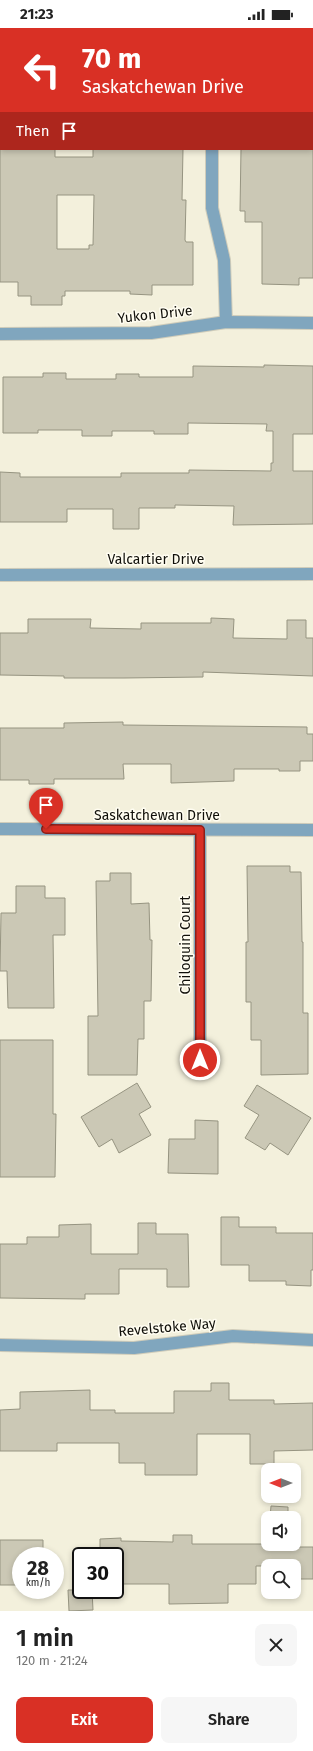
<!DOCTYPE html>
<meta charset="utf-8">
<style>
body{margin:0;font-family:"Fira Sans",sans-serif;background:#f6f6f6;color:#222;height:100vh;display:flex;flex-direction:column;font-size:15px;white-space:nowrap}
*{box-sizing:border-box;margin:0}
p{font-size:13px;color:#767676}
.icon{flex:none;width:22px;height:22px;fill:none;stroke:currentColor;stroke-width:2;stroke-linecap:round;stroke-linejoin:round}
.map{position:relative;height:1583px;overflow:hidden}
.side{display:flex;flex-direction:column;background:#fff;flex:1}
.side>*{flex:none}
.guide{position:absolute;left:0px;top:0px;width:313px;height:122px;box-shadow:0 2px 6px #0003;background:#d93025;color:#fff;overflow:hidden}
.needle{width:26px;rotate:270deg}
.controls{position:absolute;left:261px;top:1435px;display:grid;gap:8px}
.controls a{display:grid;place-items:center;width:40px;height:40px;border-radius:8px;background:#fff;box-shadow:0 2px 6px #0003;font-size:20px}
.speed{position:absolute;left:12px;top:1519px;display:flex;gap:8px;font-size:20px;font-weight:700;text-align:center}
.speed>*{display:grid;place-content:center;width:52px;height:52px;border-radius:50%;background:#fff;box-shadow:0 2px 6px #0003;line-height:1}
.speed small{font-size:10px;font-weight:400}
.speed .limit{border:2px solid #111;border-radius:6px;background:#fff;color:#111}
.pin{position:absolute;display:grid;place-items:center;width:34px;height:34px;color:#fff;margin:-41px -17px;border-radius:50% 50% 50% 0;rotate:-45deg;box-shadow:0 0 4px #0007}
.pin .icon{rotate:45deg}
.me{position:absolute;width:44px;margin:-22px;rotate:0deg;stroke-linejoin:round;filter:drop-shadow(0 0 3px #0008)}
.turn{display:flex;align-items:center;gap:14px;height:84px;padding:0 16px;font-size:18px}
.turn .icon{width:52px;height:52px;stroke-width:2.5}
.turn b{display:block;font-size:28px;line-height:34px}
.then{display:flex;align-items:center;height:38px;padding:0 16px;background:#0003;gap:8px;font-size:15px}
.round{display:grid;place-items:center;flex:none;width:42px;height:42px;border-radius:8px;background:#f6f6f6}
.head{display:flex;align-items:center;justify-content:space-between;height:68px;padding:0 16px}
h1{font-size:24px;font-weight:600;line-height:30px}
.primary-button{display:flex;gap:8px;margin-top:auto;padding:8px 16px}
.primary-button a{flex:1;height:46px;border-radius:8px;background:#d93025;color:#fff;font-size:16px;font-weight:600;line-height:46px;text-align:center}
.primary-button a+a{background:#f6f6f6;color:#222}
.status{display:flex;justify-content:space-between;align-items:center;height:28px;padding:0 20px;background:#fff;direction:ltr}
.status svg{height:11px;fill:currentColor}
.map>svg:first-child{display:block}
.building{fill:#cbc8b5;stroke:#969481;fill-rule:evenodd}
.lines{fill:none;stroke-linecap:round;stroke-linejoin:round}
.minor-casing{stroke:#cfccba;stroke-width:14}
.minor{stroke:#80a6be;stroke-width:12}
.route-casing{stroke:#8d1f18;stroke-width:10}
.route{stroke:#d93025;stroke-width:7}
.labels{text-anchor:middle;stroke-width:3;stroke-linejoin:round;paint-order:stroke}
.street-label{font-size:14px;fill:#100f09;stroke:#fffdf1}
</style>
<div class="status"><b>21:23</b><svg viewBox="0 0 49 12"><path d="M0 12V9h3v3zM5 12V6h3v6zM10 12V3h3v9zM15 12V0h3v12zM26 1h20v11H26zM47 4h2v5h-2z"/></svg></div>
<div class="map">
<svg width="313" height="1583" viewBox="0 0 313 1583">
<rect width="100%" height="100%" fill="#f3f0dc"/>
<g class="building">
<path d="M 0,121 L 55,121 L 55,129 L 93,129 L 93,121 L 183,121 L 182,172 L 186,172 L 185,212 L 186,214 L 193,214 L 193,257 L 152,257 L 152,267 L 130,266 L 130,263 L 65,263 L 65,268 L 62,268 L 62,277 L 31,277 L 31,268 L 18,268 L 18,254 L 0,254 ZM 57,167 L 94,167 L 93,217 L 89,217 L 89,221 L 57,221 Z"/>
<polygon points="241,121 313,121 313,250 299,250 299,257 262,256 262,194 245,194 245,183 240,183"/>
<polygon points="264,337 313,338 313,406 293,406 293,443 313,443 313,496 233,497 234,478 175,477 175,480 139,480 139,501 113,501 113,481 67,481 67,494 0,494 0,444 20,445 20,449 121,449 121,445 189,445 189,442 271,443 271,435 273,435 273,403 266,403 267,396 188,395 188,406 154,406 154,403 112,403 112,408 82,408 82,402 38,402 38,405 3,405 3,349 43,349 43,345 66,345 66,351 116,351 116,346 139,346 139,349 193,349 193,338 264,339"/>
<polygon points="211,590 234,591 233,610 287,611 287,592 306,592 306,610 313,610 313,648 203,644 203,649 124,650 64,650 64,648 0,647 0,605 28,605 28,591 91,591 90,600 141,601 141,595 211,595"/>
<polygon points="123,694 123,697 307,699 307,706 313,706 313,733 300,733 300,743 279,743 279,741 234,741 234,753 171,755 171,736 123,736 124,751 54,751 54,756 29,756 29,752 0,752 0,700 64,700 64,695"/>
<polygon points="247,838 290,838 290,844 301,844 302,914 303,914 303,985 308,985 308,1046 261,1047 261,1012 251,1012 251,974 246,974 246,914 248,914"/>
<polygon points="110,845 131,845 131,876 149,875 150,912 152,912 151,973 144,973 144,1011 138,1011 137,1047 88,1047 88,988 98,988 96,853 110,853"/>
<polygon points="16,858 45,858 45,870 65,870 65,907 53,907 54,980 8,980 7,943 0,943 1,885 16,885"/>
<polygon points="0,1012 53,1012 53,1086 56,1086 55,1149 0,1149"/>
<polygon points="137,1055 151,1079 139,1086 151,1107 119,1125 112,1111 99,1119 81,1089"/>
<polygon points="257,1057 311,1090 288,1127 270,1115 265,1122 245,1110 259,1087 244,1078"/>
<polygon points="195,1092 218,1093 218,1146 168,1145 169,1111 195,1111"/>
<polygon points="221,1189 239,1189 239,1199 276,1199 276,1205 313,1205 313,1242 311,1242 311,1258 286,1257 286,1253 249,1253 249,1237 221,1237"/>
<polygon points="138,1195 156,1195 156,1206 188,1206 189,1259 167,1259 167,1241 119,1241 119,1266 85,1266 85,1271 0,1270 0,1216 27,1216 27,1209 59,1209 59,1197 91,1196 91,1226 138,1226"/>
<polygon points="211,1355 229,1355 229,1372 274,1372 274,1376 313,1375 313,1422 274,1423 274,1436 250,1436 250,1406 197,1406 197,1447 145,1447 145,1435 119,1435 119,1415 57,1415 57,1423 0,1423 0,1382 20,1381 20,1364 90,1362 90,1382 115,1382 115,1385 174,1385 174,1363 211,1363"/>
<polygon points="271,1478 288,1479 288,1490 270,1490"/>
<polygon points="173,1507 192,1507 192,1516 292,1516 292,1519 313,1519 313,1551 294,1551 294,1538 256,1538 256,1556 228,1556 228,1575 169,1576 169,1556 115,1556 115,1528 100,1528 100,1511 121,1510 121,1513 173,1514"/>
<polygon points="0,1512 43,1512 43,1528 21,1528 21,1557 0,1557"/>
<polygon points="68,1562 92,1562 93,1582 69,1583"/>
</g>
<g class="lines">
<defs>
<g id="minor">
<polyline points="212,121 212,180 224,232 226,294"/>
<polyline points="0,306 151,305 226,294 313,295"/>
<polyline points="0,547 313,546"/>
<polyline points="0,801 313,802"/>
<polyline points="200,1032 200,802"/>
<polyline points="0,1317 134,1320 233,1308 313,1312"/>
</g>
</defs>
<use href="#minor" class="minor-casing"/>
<use href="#minor" class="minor"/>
</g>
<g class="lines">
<defs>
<polyline id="route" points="46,801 200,802 200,1032"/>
</defs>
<use href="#route" class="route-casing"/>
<use href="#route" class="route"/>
</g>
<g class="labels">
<g class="street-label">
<text transform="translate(155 286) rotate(-6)" y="5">Yukon Drive</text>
<text x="156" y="536">Valcartier Drive</text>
<text x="157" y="792">Saskatchewan Drive</text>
<text transform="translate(185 917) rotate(-90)" y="5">Chiloquin Court</text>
<text transform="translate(167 1299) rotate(-5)" y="5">Revelstoke Way</text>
</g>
</g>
</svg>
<div class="controls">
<a><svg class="needle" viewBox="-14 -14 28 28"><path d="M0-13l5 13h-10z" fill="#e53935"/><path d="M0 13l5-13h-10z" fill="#767676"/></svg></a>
<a><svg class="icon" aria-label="sound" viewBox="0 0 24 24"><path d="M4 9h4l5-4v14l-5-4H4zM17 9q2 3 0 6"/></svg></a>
<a><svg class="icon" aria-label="search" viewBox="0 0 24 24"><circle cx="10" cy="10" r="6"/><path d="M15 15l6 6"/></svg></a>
</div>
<div class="speed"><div>28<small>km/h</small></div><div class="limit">30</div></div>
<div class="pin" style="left:46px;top:801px;background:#d93025"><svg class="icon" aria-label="arrive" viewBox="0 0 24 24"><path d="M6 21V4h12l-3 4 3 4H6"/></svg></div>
<svg class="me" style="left:200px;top:1032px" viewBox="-20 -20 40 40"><circle r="17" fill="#d93025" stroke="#fff" stroke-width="3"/><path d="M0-11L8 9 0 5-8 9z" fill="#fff"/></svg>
<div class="guide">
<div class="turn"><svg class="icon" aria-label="left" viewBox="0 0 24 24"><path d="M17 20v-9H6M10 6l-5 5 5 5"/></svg><div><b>70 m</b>Saskatchewan Drive</div></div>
<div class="then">Then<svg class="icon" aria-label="arrive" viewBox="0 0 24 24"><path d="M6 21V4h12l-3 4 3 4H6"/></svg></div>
</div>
</div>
<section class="side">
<div class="head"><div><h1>1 min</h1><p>120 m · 21:24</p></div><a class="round"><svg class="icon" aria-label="close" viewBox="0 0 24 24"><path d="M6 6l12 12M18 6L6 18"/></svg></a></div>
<div class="primary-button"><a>Exit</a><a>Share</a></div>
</section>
